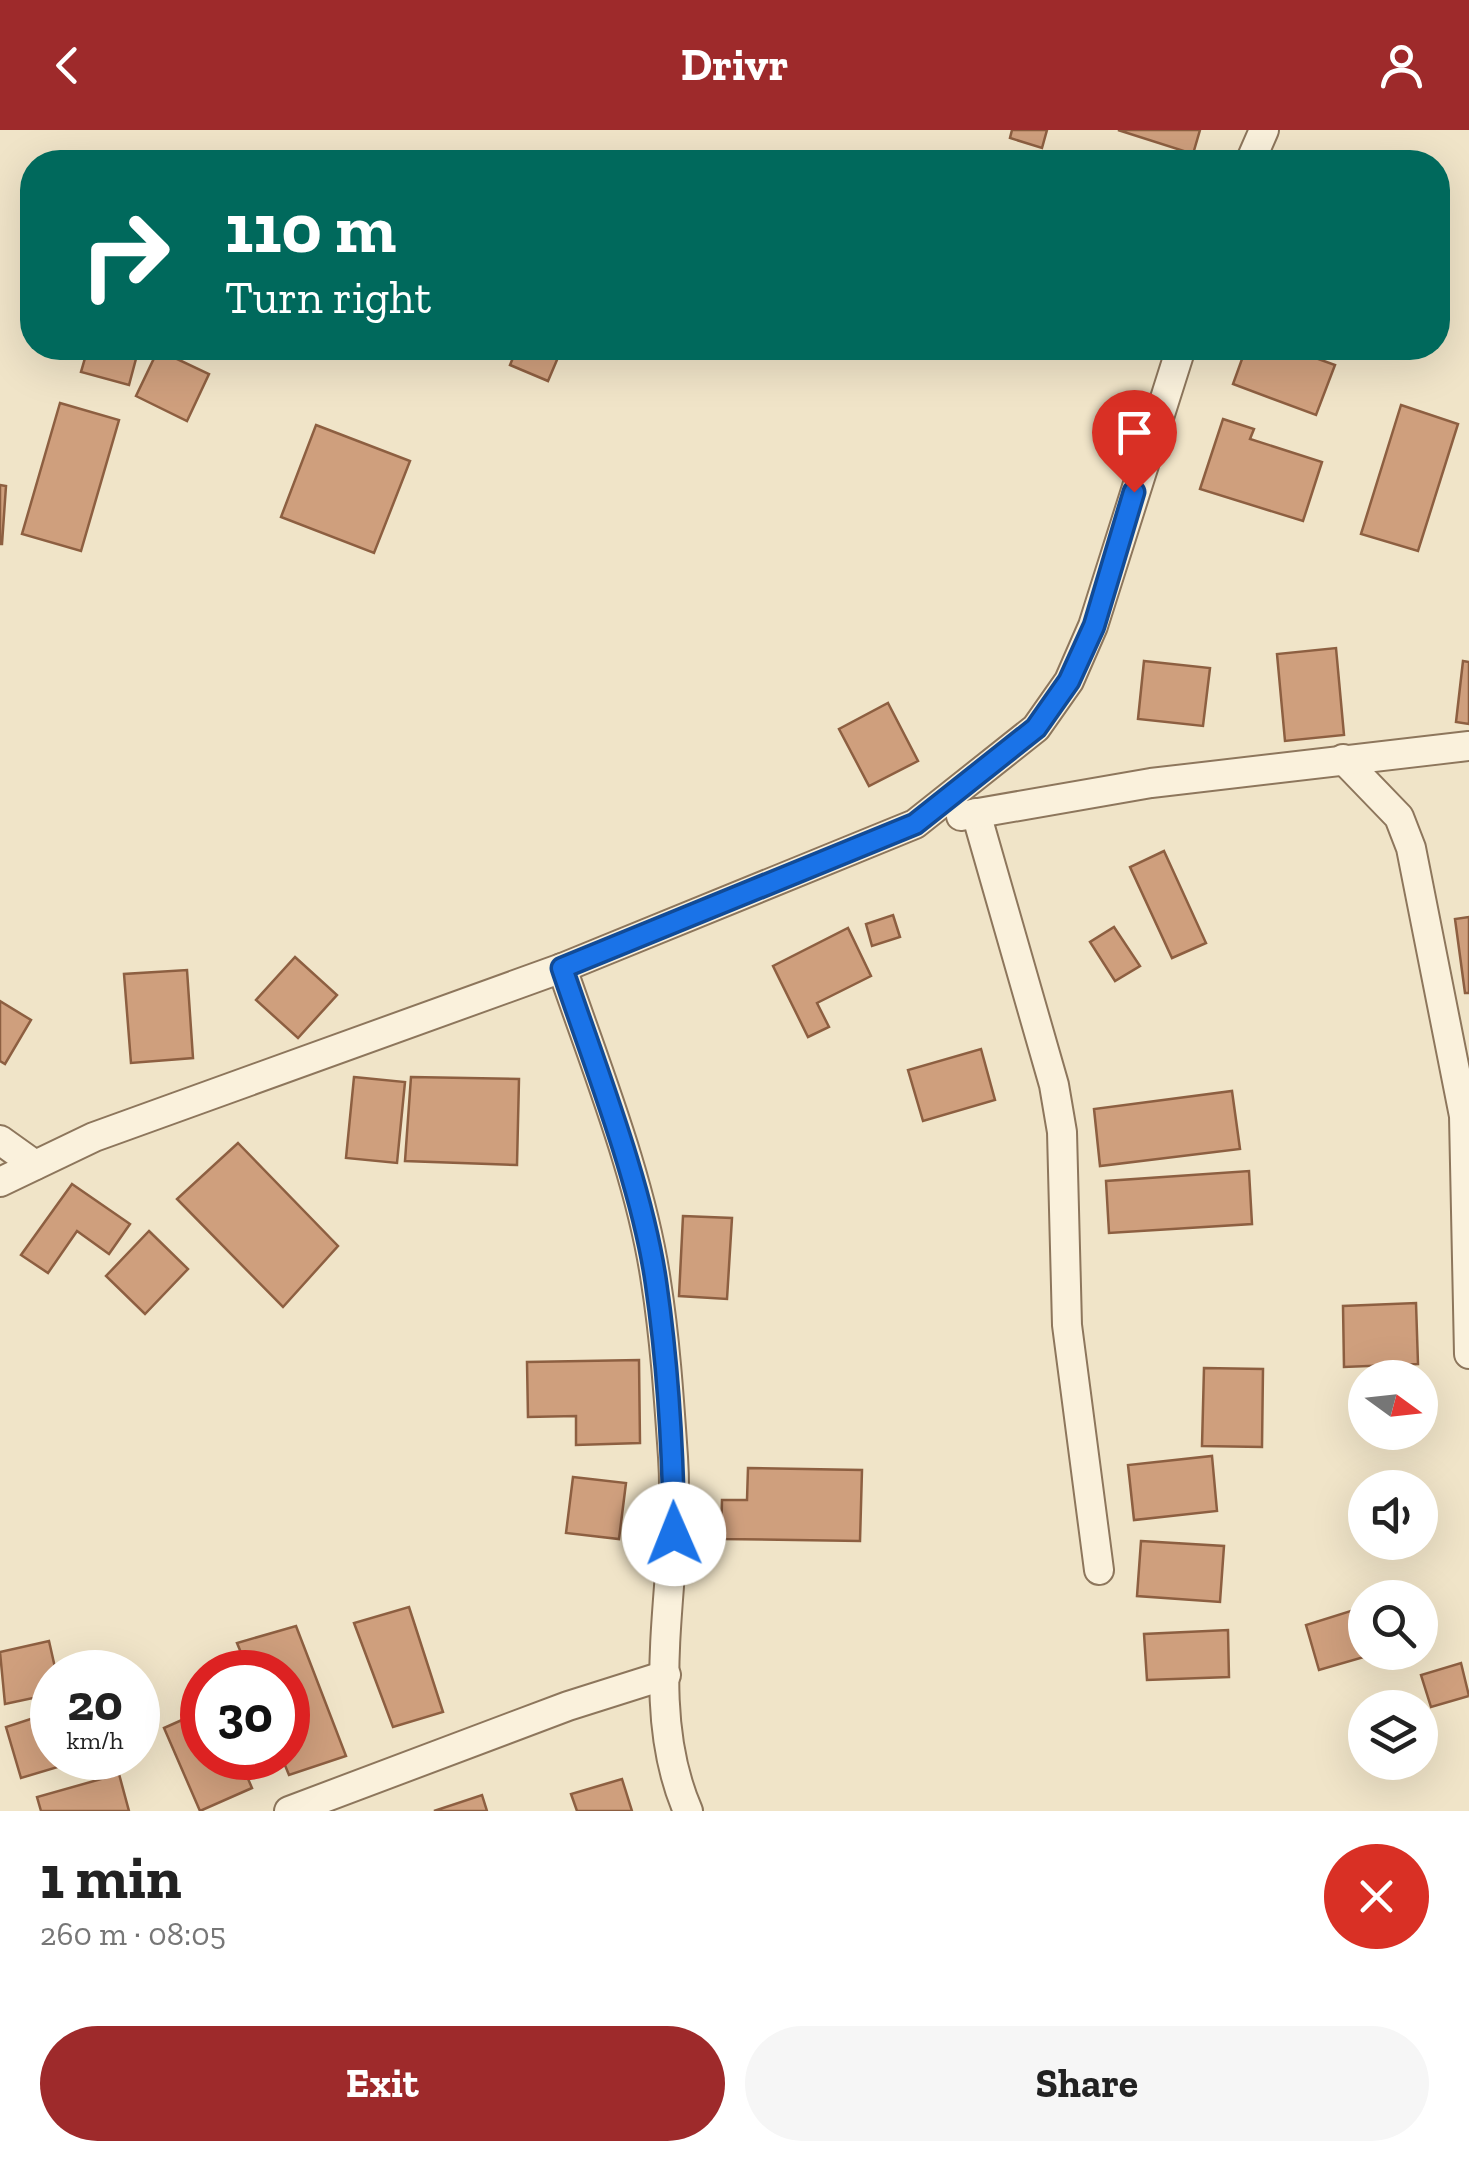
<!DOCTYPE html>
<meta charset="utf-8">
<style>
body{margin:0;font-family:"Zilla Slab",serif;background:#f6f6f6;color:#222;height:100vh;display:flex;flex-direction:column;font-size:38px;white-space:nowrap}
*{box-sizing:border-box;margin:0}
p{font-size:32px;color:#767676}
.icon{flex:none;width:55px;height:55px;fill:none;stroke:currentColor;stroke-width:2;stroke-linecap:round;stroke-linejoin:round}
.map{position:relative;height:1681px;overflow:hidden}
.side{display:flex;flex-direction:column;background:#fff;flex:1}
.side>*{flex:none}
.top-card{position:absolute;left:20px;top:20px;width:1430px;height:210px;border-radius:40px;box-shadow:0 10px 40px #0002;background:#00695c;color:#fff;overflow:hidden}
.needle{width:65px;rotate:105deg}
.fabs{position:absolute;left:1348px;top:1230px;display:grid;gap:20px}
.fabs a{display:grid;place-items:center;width:90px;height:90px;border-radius:50%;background:#fff;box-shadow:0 10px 40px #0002;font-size:50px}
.speed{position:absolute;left:30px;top:1520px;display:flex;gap:20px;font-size:50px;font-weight:700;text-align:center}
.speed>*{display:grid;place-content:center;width:130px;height:130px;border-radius:50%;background:#fff;box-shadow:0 10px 40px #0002;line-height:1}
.speed small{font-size:25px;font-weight:400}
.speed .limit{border:15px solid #d22;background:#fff;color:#111}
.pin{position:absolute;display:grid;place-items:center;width:85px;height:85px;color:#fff;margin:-102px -42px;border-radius:50% 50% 50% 0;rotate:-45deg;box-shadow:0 0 10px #0007}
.pin .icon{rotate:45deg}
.me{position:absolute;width:110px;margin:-55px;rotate:359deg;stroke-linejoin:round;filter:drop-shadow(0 0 8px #0008)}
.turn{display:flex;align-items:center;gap:35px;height:210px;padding:0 40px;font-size:45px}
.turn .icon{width:130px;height:130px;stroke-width:2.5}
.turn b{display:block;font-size:70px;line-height:85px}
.round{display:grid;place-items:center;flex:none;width:105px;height:105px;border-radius:52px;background:#f6f6f6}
.headline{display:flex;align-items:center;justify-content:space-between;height:170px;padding:0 40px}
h1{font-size:60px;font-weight:800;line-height:75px}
.cta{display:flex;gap:20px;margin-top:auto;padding:20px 40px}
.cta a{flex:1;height:115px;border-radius:60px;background:#9e2a2b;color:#fff;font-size:40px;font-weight:800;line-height:115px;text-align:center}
.cta a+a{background:#f6f6f6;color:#222}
header{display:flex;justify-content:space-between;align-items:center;height:130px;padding:0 40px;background:#9e2a2b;color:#fff;font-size:45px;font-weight:800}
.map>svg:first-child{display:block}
.building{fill:#cf9f7d;stroke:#8d5f41;stroke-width:2.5}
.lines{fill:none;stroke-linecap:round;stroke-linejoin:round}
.minor-casing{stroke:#8d765c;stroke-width:32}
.minor{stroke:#faf1dc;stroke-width:28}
.route-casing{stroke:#114b97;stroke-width:25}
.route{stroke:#1a73e8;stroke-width:18}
</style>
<header><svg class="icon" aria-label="back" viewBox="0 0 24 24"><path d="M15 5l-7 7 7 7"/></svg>Drivr<svg class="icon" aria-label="person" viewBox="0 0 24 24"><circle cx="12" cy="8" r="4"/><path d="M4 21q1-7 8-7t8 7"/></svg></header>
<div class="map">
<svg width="1469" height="1681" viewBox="0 0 1469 1681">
<rect width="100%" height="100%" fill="#f0e4c8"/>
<g class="building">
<polygon points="1012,0 1047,0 1042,18 1010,8"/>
<polygon points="1118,0 1200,0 1193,24"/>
<polygon points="88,218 137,225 129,255 81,242"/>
<polygon points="517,218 562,218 548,251 510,235"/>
<polygon points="1246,218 1288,218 1335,235 1316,285 1233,254"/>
<polygon points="158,220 209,244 187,291 136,266"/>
<polygon points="60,273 119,290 81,421 22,404"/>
<polygon points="1401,275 1458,294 1418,421 1361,404"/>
<polygon points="1223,289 1254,299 1250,309 1322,332 1303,391 1200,359"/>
<polygon points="316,295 410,331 374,423 281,387"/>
<polygon points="0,355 6,356 2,414 0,414"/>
<polygon points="1336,518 1344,605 1285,611 1277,524"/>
<polygon points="1144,531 1210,538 1203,596 1138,589"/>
<polygon points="1463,531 1469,532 1469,594 1456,592"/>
<polygon points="888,573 918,631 869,656 839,599"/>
<polygon points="1164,721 1206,813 1172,828 1130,737"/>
<polygon points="893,785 900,807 872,816 866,794"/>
<polygon points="1469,787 1469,863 1465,863 1455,789"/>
<polygon points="1114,797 1140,836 1115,851 1090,812"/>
<polygon points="848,798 871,846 817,873 829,897 808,907 773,836"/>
<polygon points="295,827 337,865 298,908 256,870"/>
<polygon points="187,840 193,928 131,933 124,844"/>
<polygon points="0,871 31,890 5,934 0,931"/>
<polygon points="981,919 995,970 923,991 908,940"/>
<polygon points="354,947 405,952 397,1033 346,1028"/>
<polygon points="411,947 519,949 517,1035 405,1031"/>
<polygon points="1232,961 1240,1019 1100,1036 1094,979"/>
<polygon points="238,1013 338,1116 283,1177 177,1069"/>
<polygon points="1249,1041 1252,1094 1109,1103 1106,1051"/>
<polygon points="72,1054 130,1094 109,1124 77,1101 48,1143 21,1125"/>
<polygon points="683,1086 732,1088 727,1169 679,1166"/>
<polygon points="149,1101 188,1139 145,1184 106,1146"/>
<polygon points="1416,1173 1418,1234 1344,1237 1343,1176"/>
<polygon points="639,1230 640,1313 576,1315 576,1286 528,1287 527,1232"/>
<polygon points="1204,1238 1263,1239 1262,1317 1202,1316"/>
<polygon points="1212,1326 1217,1381 1134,1390 1128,1335"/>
<polygon points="748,1338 862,1340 860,1411 721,1409 722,1370 747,1370"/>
<polygon points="573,1347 626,1353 619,1409 566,1403"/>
<polygon points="1141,1411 1224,1416 1220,1472 1137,1466"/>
<polygon points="409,1477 443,1582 393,1597 354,1493"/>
<polygon points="1357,1479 1365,1522 1371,1525 1319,1540 1306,1495"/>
<polygon points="296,1496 346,1626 289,1645 282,1628 288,1628 288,1542 249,1542 237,1513"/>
<polygon points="1228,1500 1229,1547 1147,1550 1144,1504"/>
<polygon points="49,1511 56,1542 52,1564 5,1574 0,1522"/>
<polygon points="1461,1533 1469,1566 1431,1577 1421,1545"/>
<polygon points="202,1581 202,1628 239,1628 252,1658 200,1681 164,1598"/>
<polygon points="52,1582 52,1628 77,1628 78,1631 21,1648 6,1597"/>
<polygon points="119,1644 129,1681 41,1681 37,1667"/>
<polygon points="622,1649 632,1681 577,1681 571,1664"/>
<polygon points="482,1665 487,1681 434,1681"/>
</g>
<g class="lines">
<defs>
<g id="minor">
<polyline points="1250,32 1264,0"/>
<polyline points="1343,629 1399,687 1411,718 1464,986 1469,1224"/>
<polyline points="976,683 1054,955 1062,1002 1067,1195 1099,1440"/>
<polyline points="961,686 1151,653 1469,616"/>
<path d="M 562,838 C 596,938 641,1048 656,1152 C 665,1209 669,1269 673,1327 C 681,1444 640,1571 688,1681"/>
<polyline points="0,1010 35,1035"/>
<polyline points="0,1052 94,1007 562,838 915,694 1036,598 1069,551 1093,496 1181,218"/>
<polyline points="289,1681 568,1576 666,1545"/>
</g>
</defs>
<use href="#minor" class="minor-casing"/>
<use href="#minor" class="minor"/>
</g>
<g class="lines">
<defs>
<path id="route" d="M 674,1404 C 673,1321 668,1235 656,1153 C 642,1054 594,934 562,838 L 915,694 L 1036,598 L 1069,551 L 1094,496 L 1134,362"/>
</defs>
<use href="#route" class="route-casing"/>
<use href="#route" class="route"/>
</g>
</svg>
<div class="fabs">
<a><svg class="needle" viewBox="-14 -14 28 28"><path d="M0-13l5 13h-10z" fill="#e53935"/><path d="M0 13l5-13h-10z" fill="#767676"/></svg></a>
<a><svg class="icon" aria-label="sound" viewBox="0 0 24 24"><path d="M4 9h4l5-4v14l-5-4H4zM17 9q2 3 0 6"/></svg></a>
<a><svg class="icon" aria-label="search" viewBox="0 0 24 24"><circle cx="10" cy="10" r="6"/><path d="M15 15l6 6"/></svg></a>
<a><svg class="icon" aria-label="layers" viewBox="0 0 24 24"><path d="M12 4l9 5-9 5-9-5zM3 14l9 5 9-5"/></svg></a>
</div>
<div class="speed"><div>20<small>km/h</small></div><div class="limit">30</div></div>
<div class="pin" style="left:1134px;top:362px;background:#d93025"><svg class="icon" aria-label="arrive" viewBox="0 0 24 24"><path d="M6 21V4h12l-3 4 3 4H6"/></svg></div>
<svg class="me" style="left:674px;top:1404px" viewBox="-20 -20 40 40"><circle r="19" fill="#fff"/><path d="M0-13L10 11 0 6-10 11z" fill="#1a73e8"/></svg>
<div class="top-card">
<div class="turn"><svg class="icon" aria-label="right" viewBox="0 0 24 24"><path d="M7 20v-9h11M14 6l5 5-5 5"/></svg><div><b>110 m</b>Turn right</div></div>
</div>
</div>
<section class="side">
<div class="headline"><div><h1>1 min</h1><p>260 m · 08:05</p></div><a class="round" style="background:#d93025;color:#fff"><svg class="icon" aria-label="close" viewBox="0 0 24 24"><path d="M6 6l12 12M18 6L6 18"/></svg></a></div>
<div class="cta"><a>Exit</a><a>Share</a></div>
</section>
